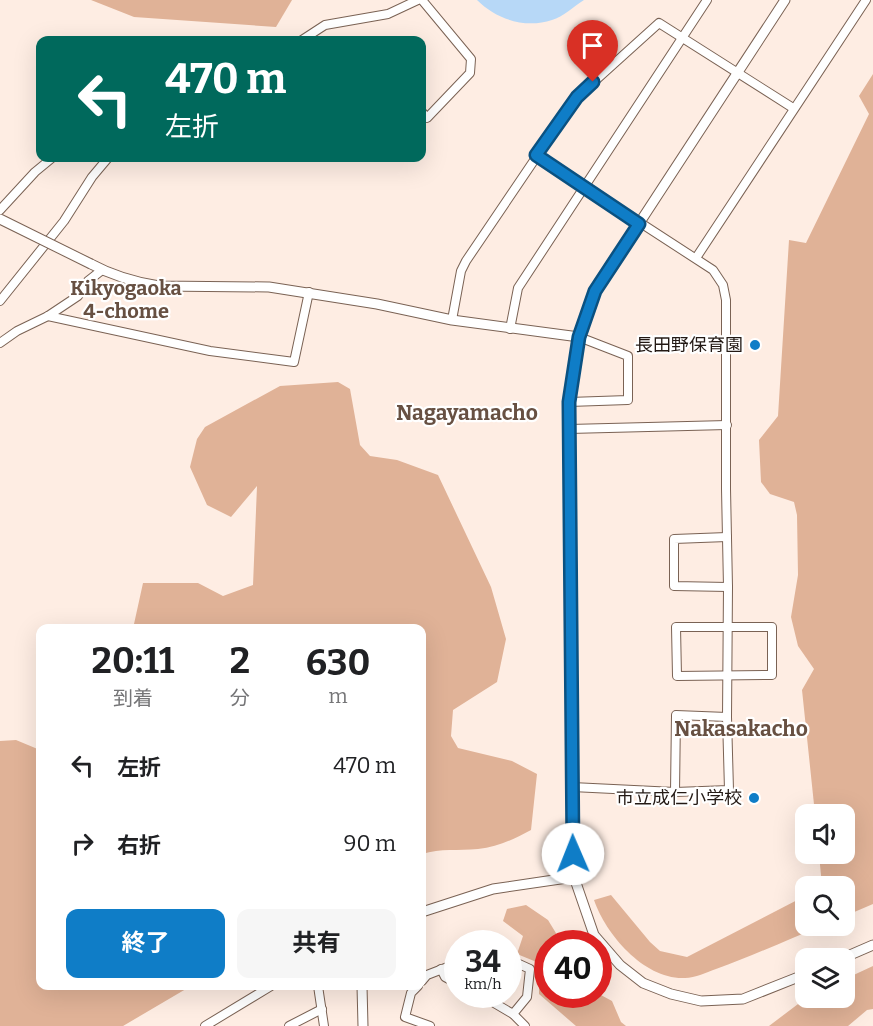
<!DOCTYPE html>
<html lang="ja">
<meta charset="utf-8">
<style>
body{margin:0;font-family:Bitter,"Noto Sans JP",serif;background:#f6f6f6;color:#202124;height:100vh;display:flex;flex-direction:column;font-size:22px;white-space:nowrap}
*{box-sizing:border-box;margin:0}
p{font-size:20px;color:#757577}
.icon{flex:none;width:33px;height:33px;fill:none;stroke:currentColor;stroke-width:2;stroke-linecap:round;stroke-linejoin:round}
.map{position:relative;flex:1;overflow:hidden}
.drawer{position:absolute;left:36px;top:624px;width:390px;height:366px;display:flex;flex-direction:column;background:#fff;border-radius:12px;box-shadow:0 6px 24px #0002}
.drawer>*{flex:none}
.hud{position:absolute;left:36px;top:36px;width:390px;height:126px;border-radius:12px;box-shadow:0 6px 24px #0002;background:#00695c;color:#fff;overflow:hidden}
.fabs{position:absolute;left:795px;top:804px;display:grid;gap:12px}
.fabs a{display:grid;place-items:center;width:60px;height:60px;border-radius:12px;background:#fff;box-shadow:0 6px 24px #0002;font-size:30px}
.speed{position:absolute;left:444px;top:930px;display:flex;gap:12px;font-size:30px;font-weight:700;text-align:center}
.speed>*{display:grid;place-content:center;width:78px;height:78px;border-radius:50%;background:#fff;box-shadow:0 6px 24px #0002;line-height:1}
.speed small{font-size:15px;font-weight:400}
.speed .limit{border:9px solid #d22;background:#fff;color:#111}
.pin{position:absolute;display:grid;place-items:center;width:51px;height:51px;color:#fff;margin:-62px -26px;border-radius:50% 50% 50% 0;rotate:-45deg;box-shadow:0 0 6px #0007}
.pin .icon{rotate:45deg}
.me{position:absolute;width:66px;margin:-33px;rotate:359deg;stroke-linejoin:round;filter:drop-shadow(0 0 4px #0008)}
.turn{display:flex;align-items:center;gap:21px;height:126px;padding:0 30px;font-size:27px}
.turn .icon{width:78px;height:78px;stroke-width:2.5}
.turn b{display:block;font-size:42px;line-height:51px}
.eta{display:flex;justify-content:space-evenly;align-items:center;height:102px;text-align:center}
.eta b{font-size:36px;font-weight:700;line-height:42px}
.action{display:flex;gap:12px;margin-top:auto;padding:12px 30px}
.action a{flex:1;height:69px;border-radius:12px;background:#0f7dc7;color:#fff;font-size:24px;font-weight:700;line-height:69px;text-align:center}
.action a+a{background:#f6f6f6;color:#202124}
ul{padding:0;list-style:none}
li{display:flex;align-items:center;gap:18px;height:78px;padding:0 30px}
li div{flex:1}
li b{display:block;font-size:22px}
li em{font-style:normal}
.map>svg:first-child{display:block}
.green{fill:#e0b297}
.water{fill:#b7d8f7}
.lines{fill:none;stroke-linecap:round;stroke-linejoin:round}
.minor-casing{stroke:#7a6254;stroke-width:10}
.tertiary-casing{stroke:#7a6254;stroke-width:11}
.minor{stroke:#fff;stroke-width:8}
.tertiary{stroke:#fff;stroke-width:9}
.tertiary-bridge-casing{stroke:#7a6254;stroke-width:11;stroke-linecap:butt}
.tertiary-bridge{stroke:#fff;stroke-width:9}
.route-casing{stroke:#0a5181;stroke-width:15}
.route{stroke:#0f7dc7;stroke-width:10}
.poi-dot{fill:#0f7dc7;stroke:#fff;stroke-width:2}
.labels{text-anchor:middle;stroke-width:4.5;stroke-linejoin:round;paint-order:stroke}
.poi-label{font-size:18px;fill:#231914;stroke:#fff;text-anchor:end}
.neighbourhood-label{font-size:20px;font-weight:bold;fill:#675042;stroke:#fff}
.quarter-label{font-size:21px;font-weight:bold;fill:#675042;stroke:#fff}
</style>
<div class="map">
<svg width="873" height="1026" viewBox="0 0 873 1026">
<rect width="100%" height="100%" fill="#feede3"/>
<g class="green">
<polygon points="91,0 292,0 276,27 134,17"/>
<polygon points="873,74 873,904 845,916 844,886 822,886 819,854 844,854 844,814 815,814 802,690 814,669 798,646 791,617 798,575 797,515 794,502 770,494 761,482 759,440 778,416 789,240 806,243 869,114 859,96"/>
<path d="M 338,382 L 350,389 L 360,445 L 370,456 L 397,460 L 438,475 L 491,587 L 506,639 L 497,682 L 453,710 L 451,736 L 458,748 L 512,761 L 537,774 L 531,830 C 514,839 498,847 478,849 C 458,851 441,848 422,854 L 422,628 L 128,628 L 134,624 L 143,583 L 198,583 L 223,596 L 253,585 L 257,486 L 231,517 L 207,505 L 190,467 L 197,439 L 205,427 L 280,386 Z"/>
<polygon points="16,740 40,750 40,986 191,986 123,1026 0,1026 0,741"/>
<path d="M 611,895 L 650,942 L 660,951 L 687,957 L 805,896 L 806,926 L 822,926 C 787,940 752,956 716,969 C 707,972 695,978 685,978 C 645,980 606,935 594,900 Z"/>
<polygon points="526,905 548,920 562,943 548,944 548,994 599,994 612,1001 621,1022 626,1026 576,1026 539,994 539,963 517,954 523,936 503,921 507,909"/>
<polygon points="873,966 873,1009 867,1010 848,1026 769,1026 806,998 844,998 845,979"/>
</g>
<path class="water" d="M 477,0 L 584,0 C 574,6 563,17 552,20 C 525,29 496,19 477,0 Z"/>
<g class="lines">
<defs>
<g id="minor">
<polyline points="302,40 325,25 388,14 418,0"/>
<polyline points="422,112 427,118 470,73 471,59 422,0"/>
<polyline points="536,155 713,270 723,285 726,300 726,489 728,587 727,717 729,790 675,792 572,787"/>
<polyline points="0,210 35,172 52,158"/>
<polyline points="696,258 866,0"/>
<polyline points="0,301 64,221 92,177 108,158"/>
<polyline points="48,316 210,351 294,362 309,292"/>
<polyline points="452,320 461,271 466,261 577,97 659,23 793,108"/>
<polyline points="510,329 518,288 707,0"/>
<polyline points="0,343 17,331 48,316 78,296 88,281 102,270"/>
<polyline points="569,402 628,400 628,356 579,337"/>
<polyline points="569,429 727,425"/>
<polyline points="727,537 674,539 674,586 728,587"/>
<polygon points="676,627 772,627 772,675 677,676"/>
<polyline points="675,792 676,715 727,717"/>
<polyline points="508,959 530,969 527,997 513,1014 525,1026"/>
<polyline points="441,969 445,977 458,984"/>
<polyline points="422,981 427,975 458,963"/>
<polyline points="318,986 324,1026"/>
<polyline points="418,986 411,993 405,1017 430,1026"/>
<polyline points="479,994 513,1014"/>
<polyline points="205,1026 271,986"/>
<polyline points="289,1026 322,1009"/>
</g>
<g id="tertiary">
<polyline points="785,0 595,291 579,337 569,402 574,877 594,935 620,965 643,983 671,994 701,1001 743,999 806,974"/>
<path d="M 91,264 C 113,276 134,282 159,286 L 269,287 L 377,304 L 452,320 L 579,337"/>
<polyline points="422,912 493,889 574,877"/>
<polyline points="843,958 873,945"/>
<polyline points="362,986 363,1026"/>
</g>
</defs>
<use href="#minor" class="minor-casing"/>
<use href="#tertiary" class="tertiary-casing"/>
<use href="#minor" class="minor"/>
<use href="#tertiary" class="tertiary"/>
<defs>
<polyline id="tertiary-bridge" points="0,219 91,264"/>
</defs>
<use href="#tertiary-bridge" class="tertiary-bridge-casing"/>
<use href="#tertiary-bridge" class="tertiary-bridge"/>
</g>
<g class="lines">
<defs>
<polyline id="route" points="573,854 569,402 579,337 595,291 639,224 536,155 577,97 593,82"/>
</defs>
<use href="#route" class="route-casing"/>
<use href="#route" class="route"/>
</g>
<g class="poi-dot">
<circle cx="755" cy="345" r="6"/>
<circle cx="754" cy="798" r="6"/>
</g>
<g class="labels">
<g class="poi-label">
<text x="743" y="351">長田野保育園</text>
<text x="742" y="804">市立成仁小学校</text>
</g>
<g class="neighbourhood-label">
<text x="126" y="295">Kikyogaoka<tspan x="126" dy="23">4-chome</tspan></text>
</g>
<g class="quarter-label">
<text x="467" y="420">Nagayamacho</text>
<text x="741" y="736">Nakasakacho</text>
</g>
</g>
</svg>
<div class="fabs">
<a><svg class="icon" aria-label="sound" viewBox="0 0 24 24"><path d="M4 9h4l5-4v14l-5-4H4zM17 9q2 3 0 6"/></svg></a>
<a><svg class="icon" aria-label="search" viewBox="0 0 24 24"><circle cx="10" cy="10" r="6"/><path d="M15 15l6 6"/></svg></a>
<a><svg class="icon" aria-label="layers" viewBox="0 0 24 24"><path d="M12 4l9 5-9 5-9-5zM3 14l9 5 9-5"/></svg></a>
</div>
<div class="speed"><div>34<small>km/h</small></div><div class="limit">40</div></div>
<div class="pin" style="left:593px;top:82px;background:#d93025"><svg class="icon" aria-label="arrive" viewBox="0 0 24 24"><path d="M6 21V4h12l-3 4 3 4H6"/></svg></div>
<svg class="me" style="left:573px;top:854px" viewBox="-20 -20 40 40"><circle r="19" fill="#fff"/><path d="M0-13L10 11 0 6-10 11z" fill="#0f7dc7"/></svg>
<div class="hud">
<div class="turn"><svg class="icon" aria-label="left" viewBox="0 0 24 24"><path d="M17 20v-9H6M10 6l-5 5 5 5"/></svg><div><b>470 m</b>左折</div></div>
</div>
<section class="drawer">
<div class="eta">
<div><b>20:11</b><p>到着</p></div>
<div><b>2</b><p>分</p></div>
<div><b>630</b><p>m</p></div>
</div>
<ul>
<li><svg class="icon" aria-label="left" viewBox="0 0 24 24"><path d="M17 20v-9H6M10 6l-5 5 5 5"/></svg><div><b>左折</b></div><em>470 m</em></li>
<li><svg class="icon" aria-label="right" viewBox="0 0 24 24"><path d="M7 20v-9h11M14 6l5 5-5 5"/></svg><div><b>右折</b></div><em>90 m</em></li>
</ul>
<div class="action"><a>終了</a><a>共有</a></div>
</section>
</div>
